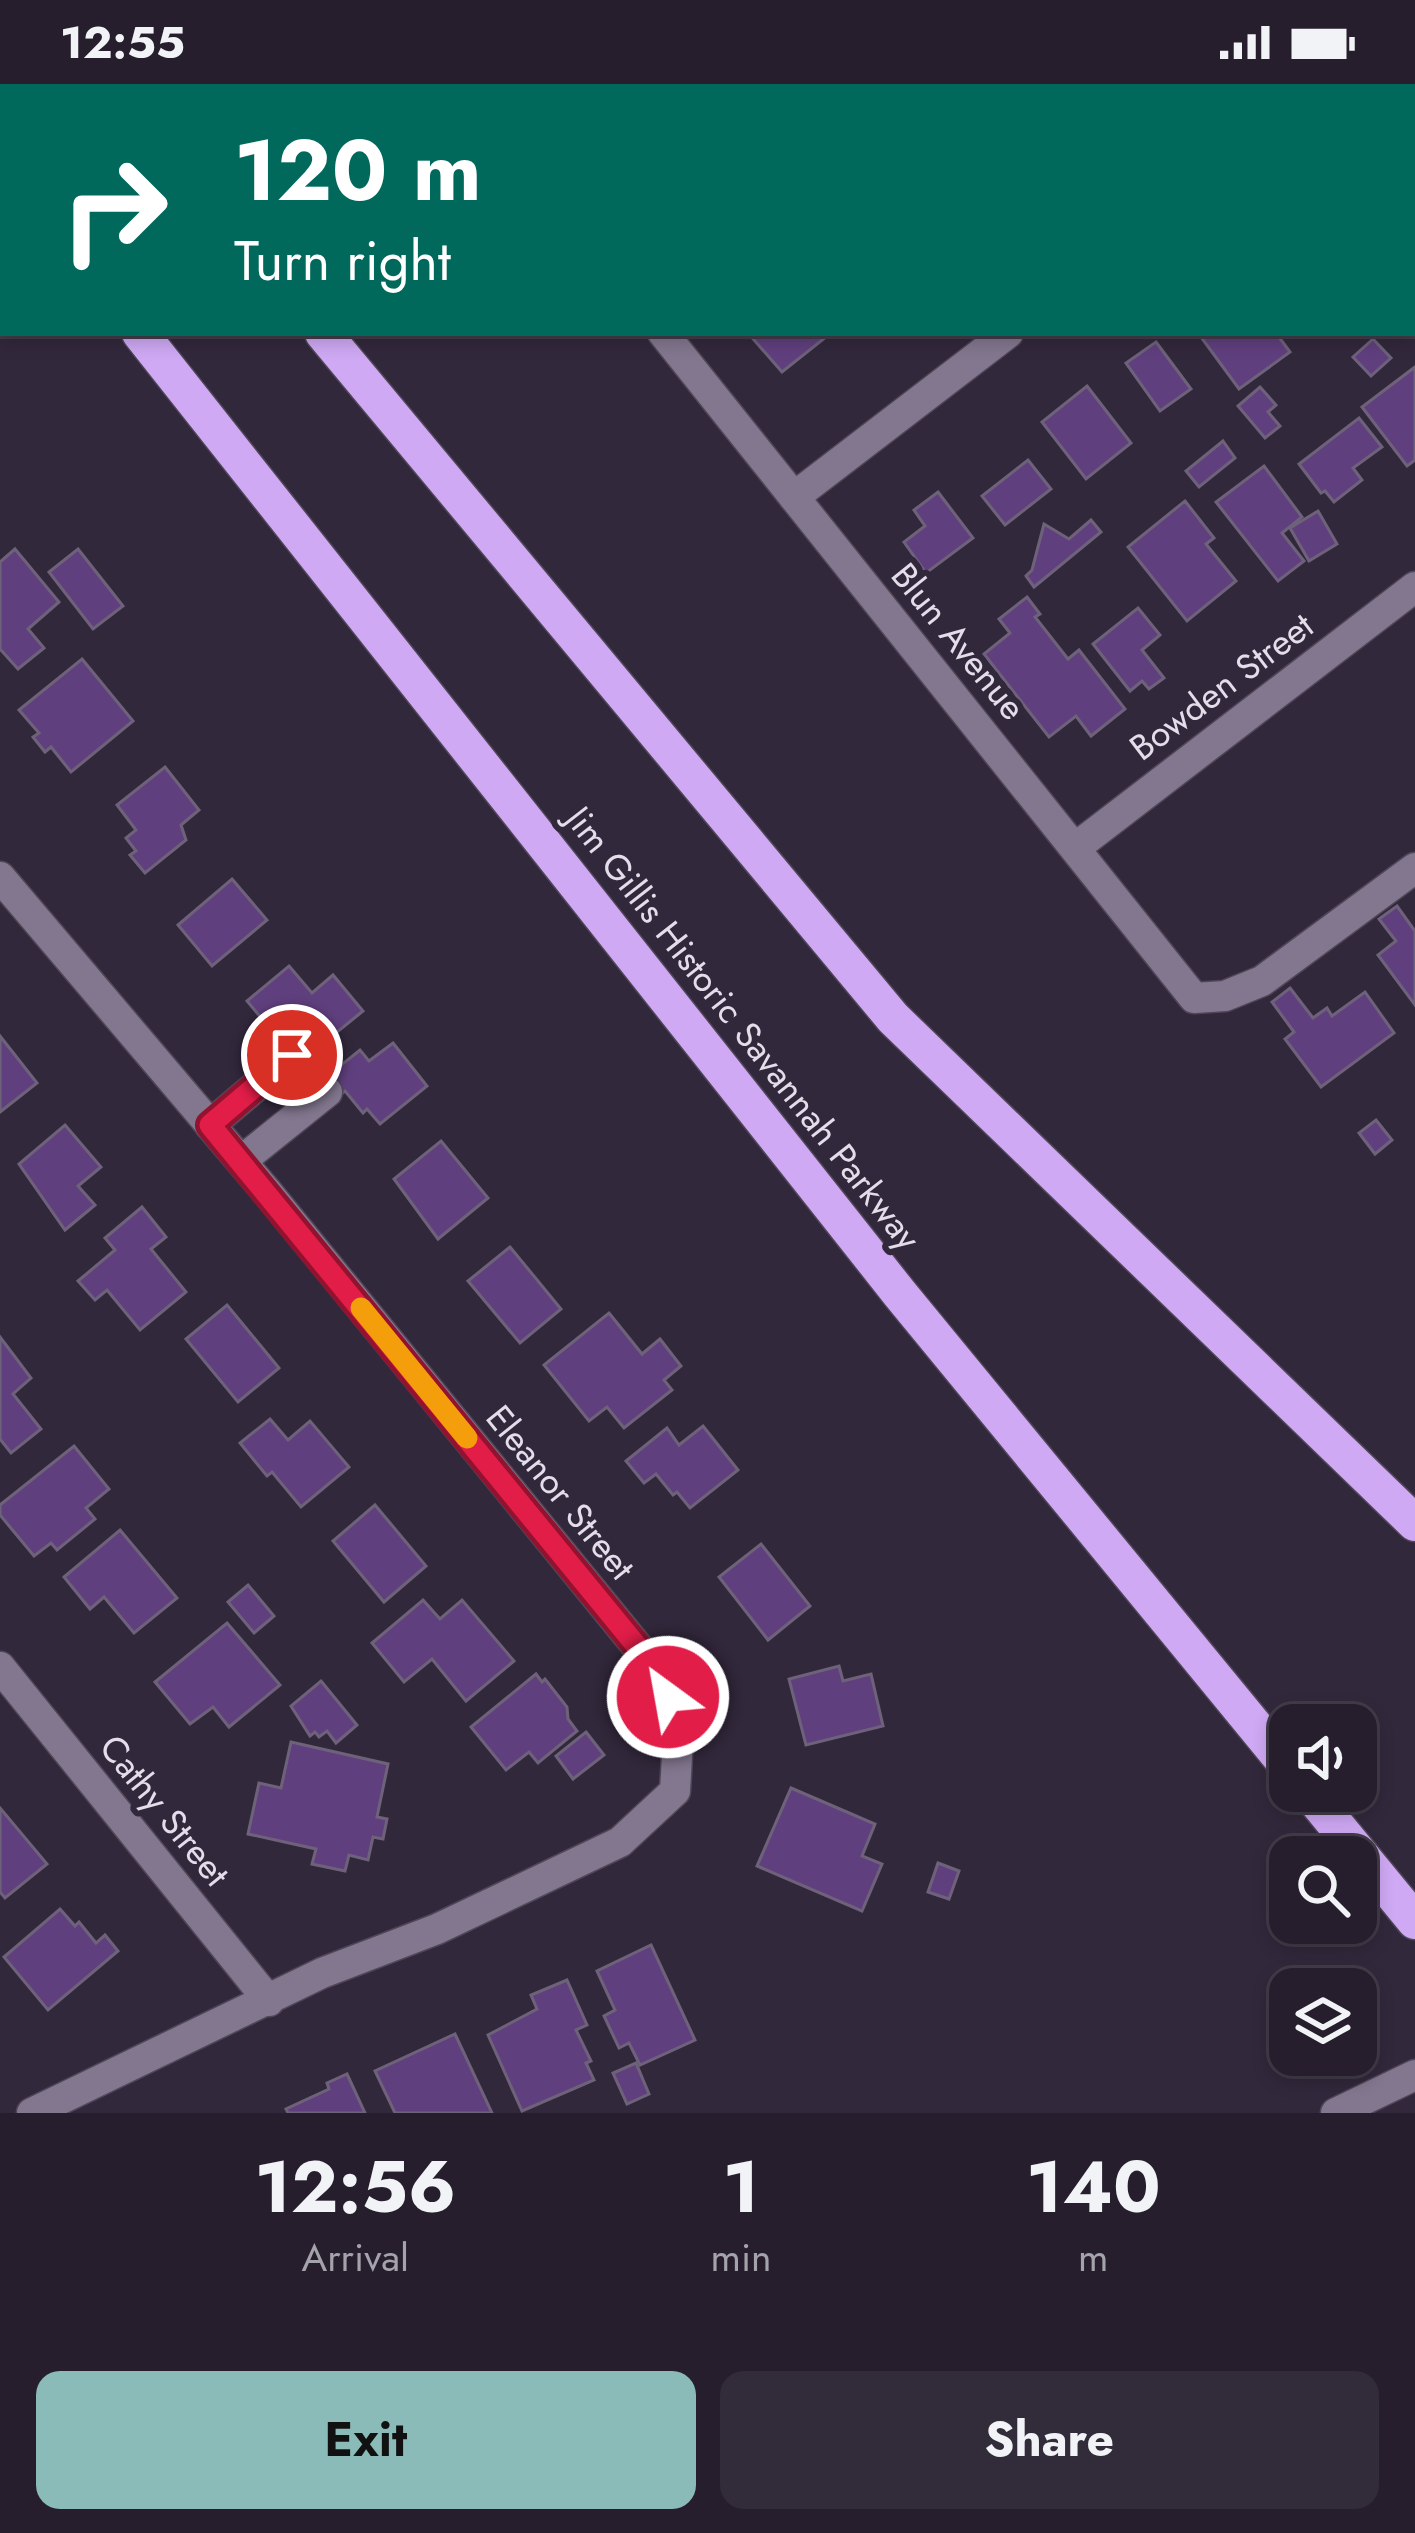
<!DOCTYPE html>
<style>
body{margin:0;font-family:Jost,sans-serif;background:#322b39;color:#f1f3f6;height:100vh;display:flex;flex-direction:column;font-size:45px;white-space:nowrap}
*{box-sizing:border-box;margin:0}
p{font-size:39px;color:#a4a2aa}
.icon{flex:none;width:66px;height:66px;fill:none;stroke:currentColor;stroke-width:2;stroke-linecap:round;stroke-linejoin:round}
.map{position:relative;height:2029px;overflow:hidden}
.side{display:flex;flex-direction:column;background:#261e2d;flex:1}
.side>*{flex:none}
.banner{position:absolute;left:0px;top:0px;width:1416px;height:252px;box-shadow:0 6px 18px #0003,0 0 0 3px #423c49;background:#00695c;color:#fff;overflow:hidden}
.fabs{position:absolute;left:1269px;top:1620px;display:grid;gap:24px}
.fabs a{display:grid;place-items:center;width:108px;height:108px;border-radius:24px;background:#261e2d;box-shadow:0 6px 18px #0003,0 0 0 3px #423c49;font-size:60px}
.pin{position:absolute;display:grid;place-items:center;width:102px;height:102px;color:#fff;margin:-51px;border:6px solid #fff;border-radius:50%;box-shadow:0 3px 12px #0007}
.me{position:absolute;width:132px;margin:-66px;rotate:328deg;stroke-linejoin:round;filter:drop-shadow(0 0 9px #0008)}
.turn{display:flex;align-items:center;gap:42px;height:252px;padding:0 36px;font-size:54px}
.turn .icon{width:156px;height:156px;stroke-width:2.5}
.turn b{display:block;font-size:84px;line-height:102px}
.eta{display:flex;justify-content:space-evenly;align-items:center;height:204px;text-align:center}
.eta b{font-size:72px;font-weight:700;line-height:84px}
.cta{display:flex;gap:24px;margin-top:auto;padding:24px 36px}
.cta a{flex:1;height:138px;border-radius:24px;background:#8bbbb9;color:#111;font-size:48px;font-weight:700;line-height:138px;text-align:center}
.cta a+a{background:#322b39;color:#f1f3f6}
.status{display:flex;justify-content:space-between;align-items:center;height:84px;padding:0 60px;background:#261e2d;direction:ltr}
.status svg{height:33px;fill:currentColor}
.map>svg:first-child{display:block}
.building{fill:#603f7e;stroke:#6e627a;stroke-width:3}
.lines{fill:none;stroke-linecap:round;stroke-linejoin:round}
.minor-casing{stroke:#4f4657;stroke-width:33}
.highway-casing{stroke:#4f4657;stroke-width:39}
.minor{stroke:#83778f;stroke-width:30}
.highway{stroke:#cfa9f4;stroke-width:36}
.route-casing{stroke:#92132f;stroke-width:30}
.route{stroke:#e11d48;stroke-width:21}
.slow{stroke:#f59e0b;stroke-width:21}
.labels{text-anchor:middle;stroke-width:12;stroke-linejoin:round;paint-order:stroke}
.street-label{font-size:36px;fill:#e4deeb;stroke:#32283c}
</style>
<div class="status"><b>12:55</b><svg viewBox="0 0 49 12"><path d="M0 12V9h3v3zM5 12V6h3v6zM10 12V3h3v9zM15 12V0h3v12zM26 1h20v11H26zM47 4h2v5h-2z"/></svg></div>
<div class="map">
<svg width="1415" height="2029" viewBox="0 0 1415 2029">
<rect width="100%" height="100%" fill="#32283c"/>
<g class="building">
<polygon points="748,249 823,249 826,253 782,288"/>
<polygon points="1198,249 1276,249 1290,268 1239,305"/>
<polygon points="1373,255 1391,274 1371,292 1353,273"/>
<polygon points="1156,258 1191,305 1160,327 1126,279"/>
<polygon points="1415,283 1415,376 1407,382 1362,323"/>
<polygon points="1087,302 1131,359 1086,395 1042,338"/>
<polygon points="1260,303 1276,321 1268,328 1280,342 1265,354 1238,322"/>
<polygon points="1359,334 1382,363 1353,384 1362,396 1334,418 1325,407 1321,409 1299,380"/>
<polygon points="1223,357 1235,374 1199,403 1186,387"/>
<polygon points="1028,376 1051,405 1005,441 982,412"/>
<polygon points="1264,382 1302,433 1282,449 1304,477 1278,497 1216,418"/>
<polygon points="938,408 973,454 926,489 904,458 925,442 914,426"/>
<polygon points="1185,417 1214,454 1206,460 1236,497 1187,537 1128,463"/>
<polygon points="1318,427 1337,460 1309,477 1290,444"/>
<polygon points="1091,436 1101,448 1034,503 1026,492 1032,486 1044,440 1069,455"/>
<polygon points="15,465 59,518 28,545 44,564 18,585 0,565 0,478"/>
<polygon points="78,465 123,522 93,545 49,488"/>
<polygon points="1027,513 1040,530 1035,533 1068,575 1079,566 1125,625 1091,652 1076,632 1049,653 984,570 1010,549 999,535"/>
<polygon points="1138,524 1160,551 1142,566 1164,594 1149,605 1142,597 1130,607 1093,560"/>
<polygon points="82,575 133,637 71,688 51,663 45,668 33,653 39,649 19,626"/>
<polygon points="165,683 199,726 181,741 186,756 145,789 130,771 136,767 126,754 136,746 117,721"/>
<polygon points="232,795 267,836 212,882 178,841"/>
<polygon points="1397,822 1415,847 1415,921 1378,871 1396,857 1379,835"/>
<polygon points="289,882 312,909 333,891 363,927 299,979 247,917"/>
<polygon points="1290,904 1313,934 1327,924 1332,932 1365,908 1394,949 1321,1003 1285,955 1294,948 1272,918"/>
<polygon points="0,952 37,999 0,1028"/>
<polygon points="393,959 427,1002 380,1040 367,1025 363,1029 345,1007 334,1016 320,998 360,966 369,977"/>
<polygon points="1376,1036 1392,1056 1375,1070 1359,1049"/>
<polygon points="65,1041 101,1083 78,1102 95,1121 65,1146 19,1080"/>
<polygon points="441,1057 488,1114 438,1155 394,1095"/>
<polygon points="142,1123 166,1153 151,1165 186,1208 140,1246 107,1206 95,1216 78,1197 115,1166 105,1154"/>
<polygon points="510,1163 561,1225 520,1259 468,1197"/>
<polygon points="227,1221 279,1284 238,1318 186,1255"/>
<polygon points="609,1229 642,1270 660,1255 681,1282 664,1296 672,1306 624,1344 607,1323 589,1337 544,1281"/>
<polygon points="0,1253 31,1294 13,1310 41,1345 11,1369 0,1355"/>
<polygon points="270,1335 288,1356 310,1337 349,1383 301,1423 272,1388 267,1392 240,1359"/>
<polygon points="703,1342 738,1386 690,1424 677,1408 673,1411 656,1390 644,1399 626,1377 667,1344 679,1361"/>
<polygon points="74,1362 109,1405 86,1424 95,1435 57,1466 51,1459 34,1472 0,1431 0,1421"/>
<polygon points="375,1421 426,1482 384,1518 333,1457"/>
<polygon points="120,1446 177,1514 134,1549 104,1513 90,1525 64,1493"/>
<polygon points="761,1460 810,1522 768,1556 719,1493"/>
<polygon points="248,1501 274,1532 254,1549 228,1518"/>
<polygon points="423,1516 440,1535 462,1516 514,1577 466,1617 432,1575 404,1598 372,1559"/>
<polygon points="227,1539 280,1601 229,1643 213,1623 190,1640 155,1598"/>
<polygon points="839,1582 843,1597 871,1590 883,1642 806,1661 789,1595"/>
<polygon points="536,1590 542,1598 545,1595 567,1623 568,1635 577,1647 538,1679 529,1668 506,1686 471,1643"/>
<polygon points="321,1597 357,1641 336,1659 327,1647 319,1653 315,1648 310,1652 291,1622"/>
<polygon points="586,1648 604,1671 573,1695 556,1672"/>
<polygon points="291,1658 388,1680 377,1733 387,1735 383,1755 373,1753 368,1776 349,1771 345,1787 312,1780 316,1765 248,1750 259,1699 281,1704"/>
<polygon points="791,1704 875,1740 862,1772 882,1780 862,1827 757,1782"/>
<polygon points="0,1724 47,1780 5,1814 0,1808"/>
<polygon points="938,1779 959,1787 949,1815 928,1808"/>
<polygon points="60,1825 75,1842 79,1838 96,1859 105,1851 118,1867 48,1926 4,1873"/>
<polygon points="651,1861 695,1956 640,1981 629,1959 619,1964 604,1932 615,1926 597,1887"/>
<polygon points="567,1896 587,1941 576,1946 591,1977 586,1979 594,1996 522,2027 488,1951 537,1925 531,1911"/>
<polygon points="455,1950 492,2029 395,2029 375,1987"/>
<polygon points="636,1979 649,2010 627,2020 613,1989"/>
<polygon points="347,1990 365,2029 288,2029 286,2025 329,2005 327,1999"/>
</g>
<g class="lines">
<defs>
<g id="minor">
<polyline points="463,0 466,3"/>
<polyline points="580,3 584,0"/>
<polyline points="1329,3 1333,0"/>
<polyline points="663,249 1194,914 1225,912 1262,897 1415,784"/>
<polyline points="794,413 1008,249"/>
<polyline points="1075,764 1415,503"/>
<polyline points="0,793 268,1109 658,1588 679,1638 675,1707 620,1758 437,1845 322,1889 32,2029"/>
<polyline points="210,1041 293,971"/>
<polyline points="241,1077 327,1008"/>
<polyline points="0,1583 269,1917"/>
<polyline points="1336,2029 1415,1991"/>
</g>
<g id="highway">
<polyline points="127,0 130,3"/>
<polyline points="0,71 3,75"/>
<polyline points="140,249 900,1210 1290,1685"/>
<polyline points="323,249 893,934 1415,1439"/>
<polyline points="1308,1707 1415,1837"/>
</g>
</defs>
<use href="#minor" class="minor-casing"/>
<use href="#highway" class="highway-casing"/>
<use href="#minor" class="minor"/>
<use href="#highway" class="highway"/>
</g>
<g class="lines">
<defs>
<polyline id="route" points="292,971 210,1041 658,1588 668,1613"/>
</defs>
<use href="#route" class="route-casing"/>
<use href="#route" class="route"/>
<polyline class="slow" points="361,1224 467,1354"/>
</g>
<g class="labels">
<g class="street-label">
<text transform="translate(959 557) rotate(51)" y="13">Blun Avenue</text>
<text transform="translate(1221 602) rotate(-37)" y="13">Bowden Street</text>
<text transform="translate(744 944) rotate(52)" y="13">Jim Gillis Historic Savannah Parkway</text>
<text transform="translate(561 1408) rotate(51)" y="13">Eleanor Street</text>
<text transform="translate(165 1726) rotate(51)" y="13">Cathy Street</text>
</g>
</g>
</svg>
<div class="fabs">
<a><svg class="icon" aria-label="sound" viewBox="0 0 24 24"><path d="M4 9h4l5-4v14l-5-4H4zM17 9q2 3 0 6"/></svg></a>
<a><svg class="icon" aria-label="search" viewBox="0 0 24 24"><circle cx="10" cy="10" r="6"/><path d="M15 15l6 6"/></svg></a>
<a><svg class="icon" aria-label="layers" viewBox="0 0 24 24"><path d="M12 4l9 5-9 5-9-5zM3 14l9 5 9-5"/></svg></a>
</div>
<div class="pin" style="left:292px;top:971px;background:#d93025"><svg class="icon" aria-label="arrive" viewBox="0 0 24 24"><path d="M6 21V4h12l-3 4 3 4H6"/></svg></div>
<svg class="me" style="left:668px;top:1613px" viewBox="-20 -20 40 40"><circle r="17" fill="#e11d48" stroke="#fff" stroke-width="3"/><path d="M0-11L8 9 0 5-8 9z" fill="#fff"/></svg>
<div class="banner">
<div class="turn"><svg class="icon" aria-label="right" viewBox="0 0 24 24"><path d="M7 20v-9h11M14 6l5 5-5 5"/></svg><div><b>120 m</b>Turn right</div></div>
</div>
</div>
<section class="side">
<div class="eta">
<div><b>12:56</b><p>Arrival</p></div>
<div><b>1</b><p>min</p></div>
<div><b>140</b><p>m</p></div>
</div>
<div class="cta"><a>Exit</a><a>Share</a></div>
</section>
